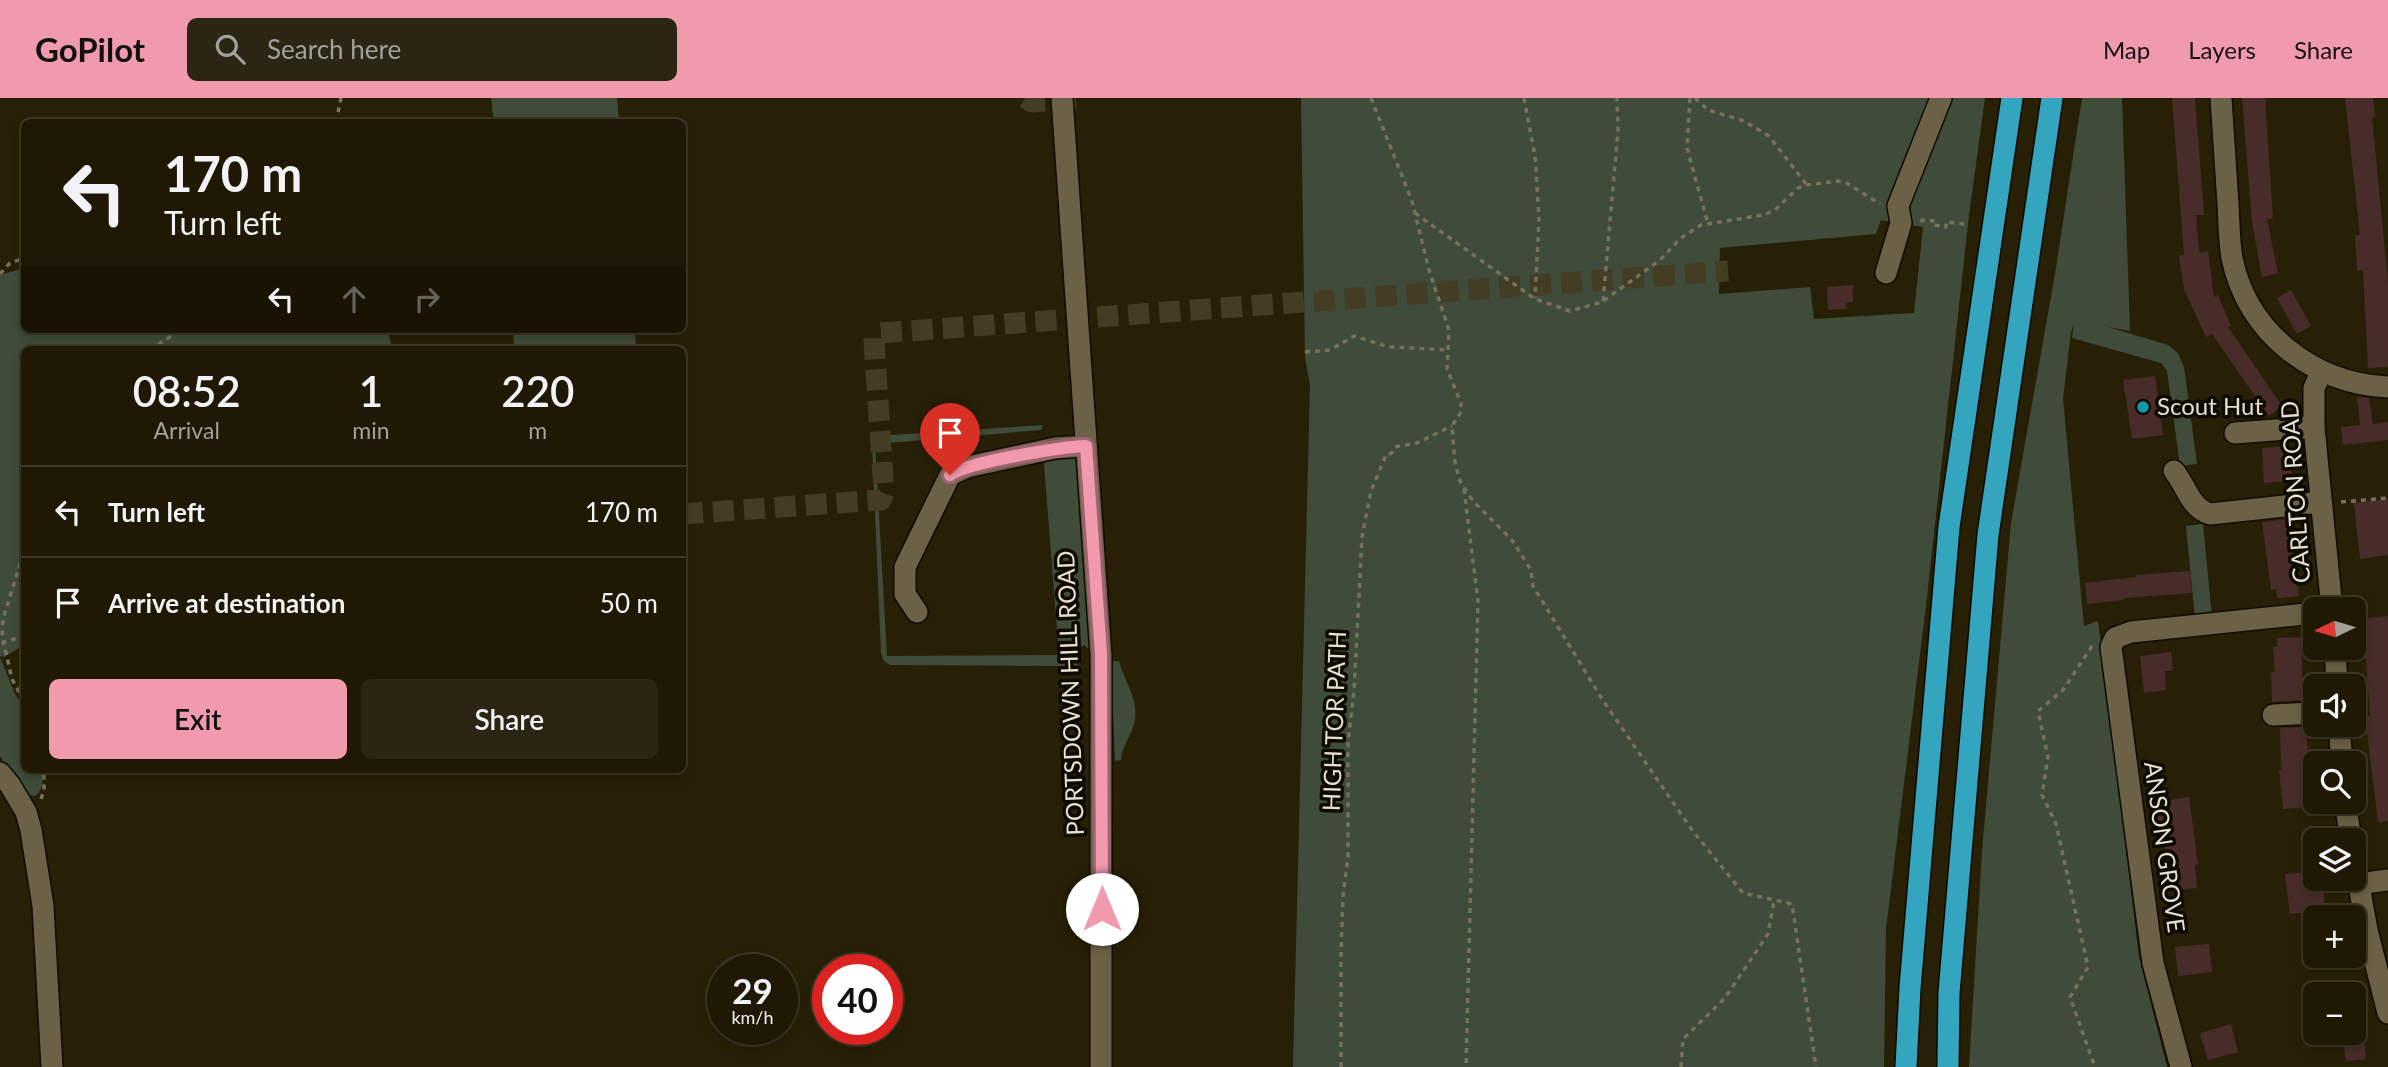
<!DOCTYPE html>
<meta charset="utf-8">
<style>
body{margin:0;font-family:Lato,sans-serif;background:#2b2513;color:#f1f3f6;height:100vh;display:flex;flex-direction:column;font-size:26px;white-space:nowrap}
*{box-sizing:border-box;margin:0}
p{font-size:23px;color:#a1a09a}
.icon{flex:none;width:38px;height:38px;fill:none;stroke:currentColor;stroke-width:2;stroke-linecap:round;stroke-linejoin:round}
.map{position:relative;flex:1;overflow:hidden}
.side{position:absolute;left:21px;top:248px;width:665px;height:427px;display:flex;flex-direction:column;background:#1e1804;border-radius:10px;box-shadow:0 4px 10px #0003,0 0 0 2px #3c3726}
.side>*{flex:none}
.hud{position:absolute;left:21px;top:21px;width:665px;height:214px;border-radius:10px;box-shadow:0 4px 10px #0003,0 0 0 2px #3c3726;background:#1e1804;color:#f1f3f6;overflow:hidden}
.needle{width:46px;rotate:265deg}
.fabs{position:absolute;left:2303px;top:499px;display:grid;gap:14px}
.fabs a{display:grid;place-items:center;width:63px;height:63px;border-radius:10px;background:#1e1804;box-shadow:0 4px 10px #0003,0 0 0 2px #3c3726;font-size:35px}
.speed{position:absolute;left:707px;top:856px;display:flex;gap:14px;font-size:35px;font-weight:700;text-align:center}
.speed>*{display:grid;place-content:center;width:91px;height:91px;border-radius:50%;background:#1e1804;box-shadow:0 4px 10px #0003,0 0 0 2px #3c3726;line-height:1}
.speed small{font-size:18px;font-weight:400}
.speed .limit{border:10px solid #d22;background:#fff;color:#111}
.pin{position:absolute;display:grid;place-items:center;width:60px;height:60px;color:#fff;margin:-72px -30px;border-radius:50% 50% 50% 0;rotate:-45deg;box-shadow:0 0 7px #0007}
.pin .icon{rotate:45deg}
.me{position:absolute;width:77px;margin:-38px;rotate:0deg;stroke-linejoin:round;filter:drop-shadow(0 0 5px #0008)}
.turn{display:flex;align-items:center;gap:24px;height:147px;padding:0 28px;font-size:32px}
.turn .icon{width:91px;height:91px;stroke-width:2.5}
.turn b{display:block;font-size:49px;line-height:60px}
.lanes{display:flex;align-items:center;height:66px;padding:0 28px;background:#0003;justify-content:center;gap:35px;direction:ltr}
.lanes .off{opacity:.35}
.eta{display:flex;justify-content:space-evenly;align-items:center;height:119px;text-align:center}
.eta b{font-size:42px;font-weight:600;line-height:49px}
.button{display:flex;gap:14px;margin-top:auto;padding:14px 28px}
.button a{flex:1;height:80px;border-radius:10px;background:#f29aad;color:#111;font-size:28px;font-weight:600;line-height:80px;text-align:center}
.button a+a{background:#2b2513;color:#f1f3f6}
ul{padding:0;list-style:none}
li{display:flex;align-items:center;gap:21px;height:91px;padding:0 28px;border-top:2px solid #3c3726}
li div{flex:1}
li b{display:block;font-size:26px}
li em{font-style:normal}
header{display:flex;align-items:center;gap:42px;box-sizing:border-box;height:98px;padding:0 35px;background:#f29aad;color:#111}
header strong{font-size:33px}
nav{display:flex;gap:38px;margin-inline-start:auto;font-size:24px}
.search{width:490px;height:63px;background:#2b2513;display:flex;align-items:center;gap:18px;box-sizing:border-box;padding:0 24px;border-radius:10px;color:#a1a09a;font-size:26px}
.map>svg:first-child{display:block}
.green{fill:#3f4c39;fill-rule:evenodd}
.building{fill:#482c29}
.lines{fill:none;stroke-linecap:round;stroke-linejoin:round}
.minor-tunnel{stroke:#443d24;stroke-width:21;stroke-dasharray:21 10;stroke-linecap:butt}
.minor-casing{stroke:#110900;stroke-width:24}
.highway-casing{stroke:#110900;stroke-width:24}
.path{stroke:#77705b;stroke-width:3.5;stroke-dasharray:5 5;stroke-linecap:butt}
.minor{stroke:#6b6146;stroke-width:21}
.highway{stroke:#34a5bf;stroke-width:21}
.route-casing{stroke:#9d6470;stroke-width:18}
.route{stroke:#f29aad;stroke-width:12}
.culture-dot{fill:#0f9aa8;stroke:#0e0a02;stroke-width:2.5}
.labels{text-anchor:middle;stroke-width:7;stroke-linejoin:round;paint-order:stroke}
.poi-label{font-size:24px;fill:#e4dfd0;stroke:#0e0a02;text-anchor:start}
.street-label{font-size:24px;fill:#e4dfd0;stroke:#0e0a02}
</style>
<header>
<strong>GoPilot</strong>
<div class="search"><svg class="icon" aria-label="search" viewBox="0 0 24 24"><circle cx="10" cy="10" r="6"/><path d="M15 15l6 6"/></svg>Search here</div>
<nav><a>Map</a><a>Layers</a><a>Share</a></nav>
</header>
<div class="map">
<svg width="2388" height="969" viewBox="0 0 2388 969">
<rect width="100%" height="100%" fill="#282006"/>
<g class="green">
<polygon points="491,0 617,0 619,24 494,24"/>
<path d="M 1301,0 L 1985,0 L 1969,117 L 1926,508 L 1886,831 L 1884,969 L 1293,969 L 1310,287 L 1305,260 ZM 1881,122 L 1923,129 L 1914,215 L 1814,221 L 1810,189 L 1719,196 L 1720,150 L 1876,136 Z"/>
<polygon points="2082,0 2122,0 2130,233 2108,229 2168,247 2178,255 2184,269 2197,366 2180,368 2167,273 2161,265 2072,240 2074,226 2071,234 2063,301 2084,528 2098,523 2139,859 2167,969 1969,969 1982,753 2011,425 2055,176"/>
<polygon points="24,170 24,231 387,231 393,252 24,252 24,547 4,559 0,558 0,177"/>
<polygon points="513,231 635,231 636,252 514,252"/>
<polygon points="1043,327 1041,332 875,346 887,558 1059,557 1044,366 1048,360 1078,358 1093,554 1084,547 1069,557 1072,562 1083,570 1066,568 890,567 884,563 881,555 872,344 876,338"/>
<polygon points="2203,426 2212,519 2195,520 2186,428"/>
<path d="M 0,559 L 15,596 L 24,610 L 24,672 L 42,672 C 43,683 44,691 35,698 L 25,696 L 0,658 Z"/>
<path d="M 1111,563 L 1119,563 C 1124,582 1138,600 1135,621 C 1133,636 1122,647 1121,662 L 1115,663 Z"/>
</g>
<g class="building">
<polygon points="2172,0 2195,0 2204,117 2196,117 2199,154 2208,153 2214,199 2218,197 2231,228 2228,229 2282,308 2269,318 2212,236 2206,239 2184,191 2179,158 2184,157"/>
<polygon points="2242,0 2265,0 2273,121 2267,121 2278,175 2262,179 2252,124"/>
<polygon points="2345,0 2373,0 2375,19 2372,19 2388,184 2388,269 2368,270 2363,172 2357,173 2355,138 2360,137"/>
<polygon points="1853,187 1853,204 1846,205 1847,211 1828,212 1827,189"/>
<polygon points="2291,192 2311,228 2297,236 2277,200"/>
<polygon points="2155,278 2163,337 2132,341 2123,282"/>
<polygon points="2357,299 2369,300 2373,326 2388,324 2388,342 2343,347 2341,329 2360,327"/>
<polygon points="2290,348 2292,383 2264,385 2262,350"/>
<polygon points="2388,401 2388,457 2360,461 2354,405"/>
<polygon points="2289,421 2299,498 2277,500 2276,491 2271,492 2262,424"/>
<polygon points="2190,473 2192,495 2123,500 2124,502 2087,506 2085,485 2136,479 2136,477"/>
<polygon points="2388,518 2388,723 2378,724 2365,618 2370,618 2366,561 2364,561 2359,521"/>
<polygon points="2301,539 2303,602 2272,604 2271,574 2275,574 2273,549 2277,549 2277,540"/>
<polygon points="2171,554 2173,573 2165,573 2166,592 2144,595 2140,558"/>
<polygon points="2306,629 2309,669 2312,669 2315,709 2283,711 2279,672 2281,672 2280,630"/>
<polygon points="2189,699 2198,766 2195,767 2197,790 2169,793 2164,741 2158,742 2154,713 2170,711 2169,702"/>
<polygon points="2315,773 2315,780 2322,780 2325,812 2290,816 2285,776"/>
<polygon points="2209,846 2212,874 2178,878 2175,849"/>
<polygon points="2231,926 2238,954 2208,962 2200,935"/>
<polygon points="2342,934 2363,934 2366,961 2346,963"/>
</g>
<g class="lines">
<g class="minor-tunnel">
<polyline points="1025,0 1032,4 1084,0"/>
<polyline points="682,416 881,402 884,394 874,243 874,238 880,235 1728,173"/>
</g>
<defs>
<g id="minor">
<polyline points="1062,0 1101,557 1101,969"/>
<path d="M 2221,0 C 2223,35 2226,71 2228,106 C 2229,124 2229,143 2232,160 C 2247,235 2314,286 2388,289"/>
<polyline points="1886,175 1901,125 1898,108 1941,0"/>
<polyline points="2321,275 2314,290 2314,329 2332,511"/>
<polyline points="2235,335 2314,329"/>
<path d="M 2174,373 C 2187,389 2190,410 2210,416 L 2321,404"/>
<polyline points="917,514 905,496 905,469 950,377 967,369 1055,350 1086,348"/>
<polyline points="2335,550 2337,588"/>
<polyline points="2273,617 2315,615"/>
<polyline points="2339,626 2342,665"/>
<polyline points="0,675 10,687 26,714 31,732 43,808 52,969"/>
<polyline points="2345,704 2351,742"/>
<polyline points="2354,760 2367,832 2388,915"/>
<polyline points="2358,786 2388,782"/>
<polyline points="2181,969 2153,865 2111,549 2115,540 2131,534 2315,515"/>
</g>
<g id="highway">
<polyline points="1906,969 1910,890 1949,429 2012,0"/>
<polyline points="1948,969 1949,895 1988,437 2052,0"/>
</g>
</defs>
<use href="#minor" class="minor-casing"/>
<use href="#highway" class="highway-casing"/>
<g class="path">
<polyline points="1371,0 1412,103 1429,172 1449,232 1447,271 1461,305 1461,314 1452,328 1455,365 1460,383 1473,403 1512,442 1531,472 1533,488 1602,601 1692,732 1743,795 1792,806 1816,969"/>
<polyline points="1524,0 1535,58 1539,121 1535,200"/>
<polyline points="1690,0 1687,50 1708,126"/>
<polyline points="1695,0 1708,12 1744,23 1769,38 1806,86"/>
<polyline points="336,24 341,0"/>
<polyline points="1415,115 1535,201 1570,213 1602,204 1660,162 1681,140 1701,127 1763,117 1775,112 1798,90 1806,87 1838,83 1845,84 1880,106"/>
<polyline points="1921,124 1922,122 1935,123 1934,127 1946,129 1946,124 1965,126"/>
<polyline points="0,176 10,165 24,160"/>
<polyline points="1603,203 1618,32 1617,0"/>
<polyline points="150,252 182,231"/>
<polyline points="1305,254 1330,252 1354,238 1389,249 1448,252"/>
<polyline points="1464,391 1478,503 1466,969"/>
<polyline points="24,395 20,466 3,521 2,538 12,581 24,603"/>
<polyline points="2341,404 2388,400"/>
<polyline points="2,546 4,544 24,538"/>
<polyline points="2092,548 2063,592 2038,613 2048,659 2042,697 2056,726 2088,869 2070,899 2095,969"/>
<polyline points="41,701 44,692 44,672"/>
<polyline points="1341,969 1341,855 1343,798 1348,759 1348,644 1354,593 1362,439 1371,393 1386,357 1392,355 1395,349 1417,345 1452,328"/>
<polyline points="1681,969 1683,941 1725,900 1768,836 1774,803"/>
</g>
<use href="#minor" class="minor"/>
<use href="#highway" class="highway"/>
</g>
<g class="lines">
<defs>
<path id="route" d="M 950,377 C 967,364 1062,349 1086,348 L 1101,556 L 1102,811"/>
</defs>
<use href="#route" class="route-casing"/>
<use href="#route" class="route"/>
</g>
<circle class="culture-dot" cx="2143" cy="309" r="7"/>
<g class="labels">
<g class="poi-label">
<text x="2157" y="317">Scout Hut</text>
</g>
<g class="street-label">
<text transform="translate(2296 394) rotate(-94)" y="8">CARLTON ROAD</text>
<text transform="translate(1071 595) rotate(-92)" y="8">PORTSDOWN HILL ROAD</text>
<text transform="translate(1335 623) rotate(-88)" y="8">HIGH TOR PATH</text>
<text transform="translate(2164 749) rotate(82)" y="8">ANSON GROVE</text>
</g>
</g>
</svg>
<div class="fabs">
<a><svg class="needle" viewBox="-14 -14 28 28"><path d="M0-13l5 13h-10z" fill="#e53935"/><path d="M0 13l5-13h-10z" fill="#a1a09a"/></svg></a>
<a><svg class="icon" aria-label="sound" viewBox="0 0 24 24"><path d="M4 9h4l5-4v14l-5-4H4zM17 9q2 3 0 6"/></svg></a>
<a><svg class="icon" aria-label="search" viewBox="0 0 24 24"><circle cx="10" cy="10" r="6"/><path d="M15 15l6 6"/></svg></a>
<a><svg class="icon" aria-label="layers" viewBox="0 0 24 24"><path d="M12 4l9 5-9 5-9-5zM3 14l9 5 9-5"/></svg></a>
<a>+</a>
<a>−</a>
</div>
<div class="speed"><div>29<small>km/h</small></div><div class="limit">40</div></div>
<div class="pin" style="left:950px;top:377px;background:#d93025"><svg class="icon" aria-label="arrive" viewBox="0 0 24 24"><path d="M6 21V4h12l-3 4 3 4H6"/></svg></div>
<svg class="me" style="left:1102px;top:811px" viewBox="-20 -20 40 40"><circle r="19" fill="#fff"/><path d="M0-13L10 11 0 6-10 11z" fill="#f29aad"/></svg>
<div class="hud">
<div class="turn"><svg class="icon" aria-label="left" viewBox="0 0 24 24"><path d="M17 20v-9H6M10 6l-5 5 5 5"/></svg><div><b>170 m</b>Turn left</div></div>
<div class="lanes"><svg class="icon" aria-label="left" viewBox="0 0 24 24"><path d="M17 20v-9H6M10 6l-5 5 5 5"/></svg><svg class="icon off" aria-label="ahead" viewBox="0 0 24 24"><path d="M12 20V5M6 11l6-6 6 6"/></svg><svg class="icon off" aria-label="right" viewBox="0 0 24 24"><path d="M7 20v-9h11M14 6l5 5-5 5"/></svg></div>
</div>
<section class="side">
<div class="eta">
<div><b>08:52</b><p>Arrival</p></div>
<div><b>1</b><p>min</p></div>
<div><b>220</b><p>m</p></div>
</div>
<ul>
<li><svg class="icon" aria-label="left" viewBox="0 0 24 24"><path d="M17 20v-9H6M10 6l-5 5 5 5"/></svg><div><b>Turn left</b></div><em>170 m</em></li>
<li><svg class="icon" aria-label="arrive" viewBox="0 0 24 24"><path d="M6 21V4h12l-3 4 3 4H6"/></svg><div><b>Arrive at destination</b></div><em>50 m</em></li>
</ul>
<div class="button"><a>Exit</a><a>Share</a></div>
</section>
</div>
